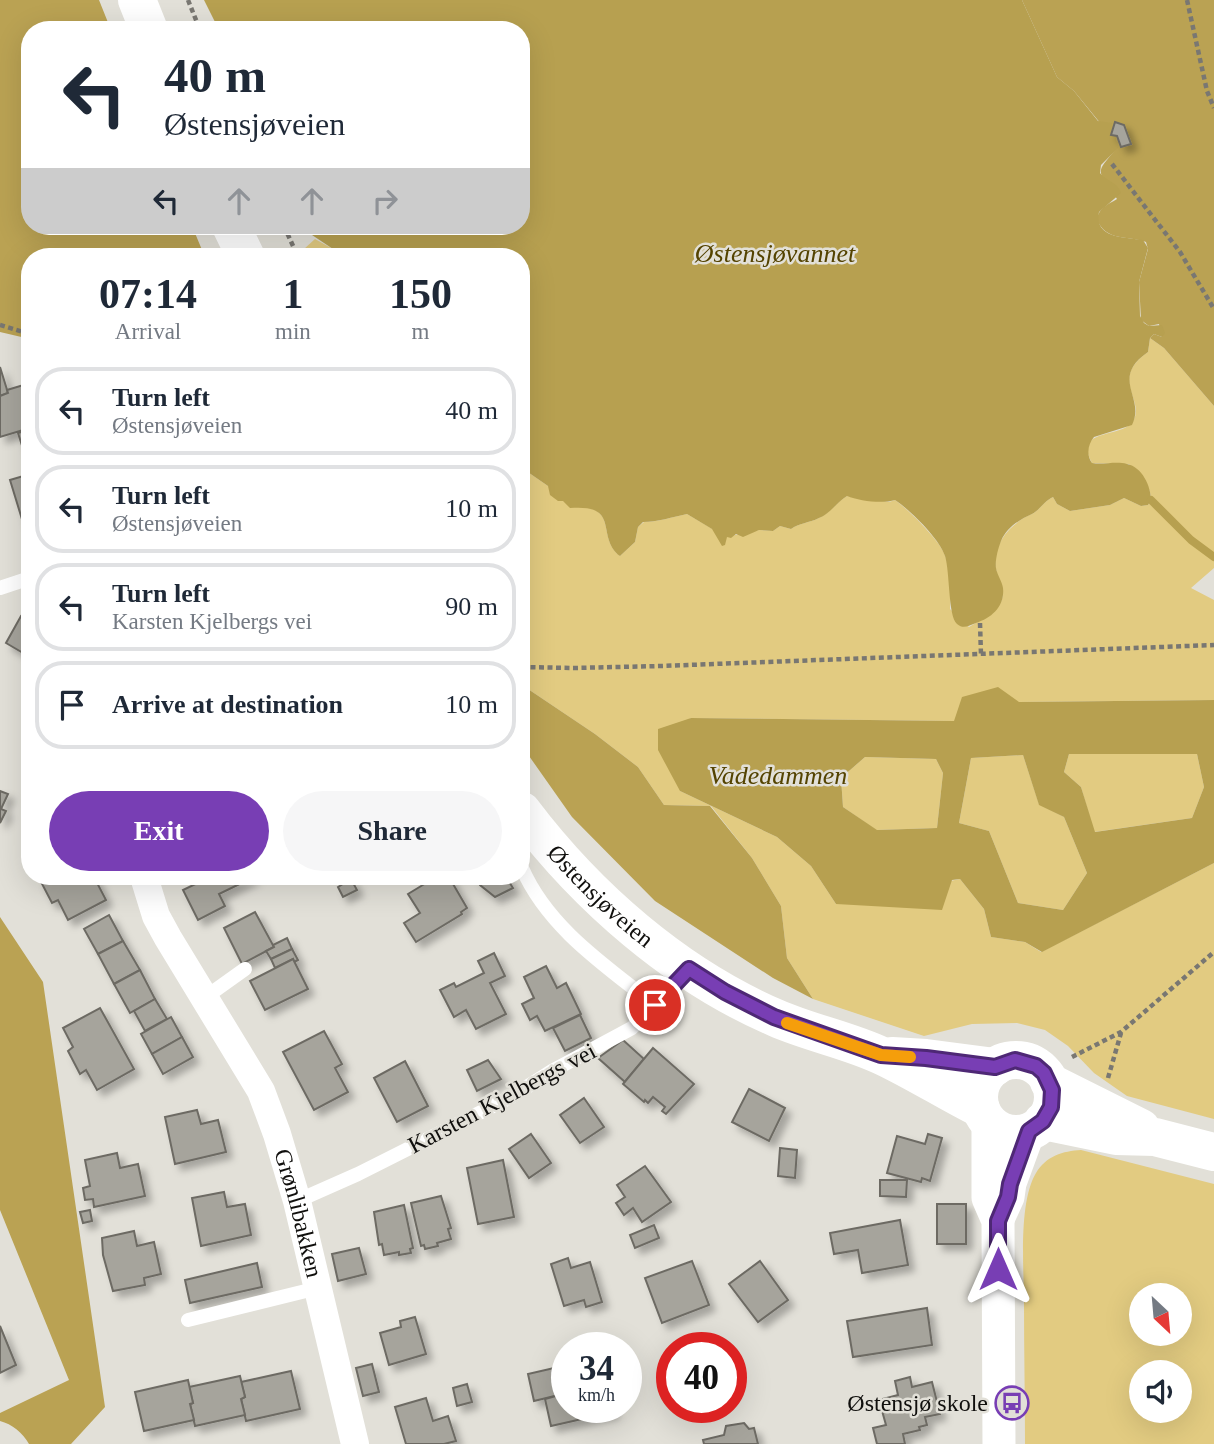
<!DOCTYPE html>
<meta charset="utf-8">
<style>
body{margin:0;font-family:"Times New Roman",serif;background:#f6f6f7;color:#1f2937;height:100vh;display:flex;flex-direction:column;font-size:26px;white-space:nowrap}
*{box-sizing:border-box;margin:0}
p{font-size:23px;color:#747a83}
.icon{flex:none;width:38px;height:38px;fill:none;stroke:currentColor;stroke-width:2;stroke-linecap:round;stroke-linejoin:round}
.map{position:relative;flex:1;overflow:hidden}
.sheet{position:absolute;left:21px;top:248px;width:509px;height:637px;display:flex;flex-direction:column;background:#fff;border-radius:28px;box-shadow:0 7px 28px #0002}
.sheet>*{flex:none}
.hud{position:absolute;left:21px;top:21px;width:509px;height:214px;border-radius:28px;box-shadow:0 7px 28px #0002;background:#fff;color:#1f2937;overflow:hidden}
.needle{width:46px;rotate:154deg}
.buttons{position:absolute;left:1129px;top:1283px;display:grid;gap:14px}
.buttons a{display:grid;place-items:center;width:63px;height:63px;border-radius:50%;background:#fff;box-shadow:0 7px 28px #0002;font-size:35px}
.speed{position:absolute;left:551px;top:1332px;display:flex;gap:14px;font-size:35px;font-weight:700;text-align:center}
.speed>*{display:grid;place-content:center;width:91px;height:91px;border-radius:50%;background:#fff;box-shadow:0 7px 28px #0002;line-height:1}
.speed small{font-size:18px;font-weight:400}
.speed .limit{border:10px solid #d22;background:#fff;color:#111}
.pin{position:absolute;display:grid;place-items:center;width:60px;height:60px;color:#fff;margin:-30px;border:4px solid #fff;border-radius:50%;box-shadow:0 2px 7px #0007}
.me{position:absolute;width:77px;margin:-38px;rotate:0deg;stroke-linejoin:round;filter:drop-shadow(0 0 5px #0008)}
.turn{display:flex;align-items:center;gap:24px;height:147px;padding:0 28px;font-size:32px}
.turn .icon{width:91px;height:91px;stroke-width:2.5}
.turn b{display:block;font-size:49px;line-height:60px}
.lanes{display:flex;align-items:center;height:66px;padding:0 28px;background:#0003;justify-content:center;gap:35px;direction:ltr}
.lanes .off{opacity:.35}
.eta{display:flex;justify-content:space-evenly;align-items:center;height:119px;text-align:center}
.eta b{font-size:42px;font-weight:800;line-height:49px}
.button{display:flex;gap:14px;margin-top:auto;padding:14px 28px}
.button a{flex:1;height:80px;border-radius:42px;background:#783eb4;color:#fff;font-size:28px;font-weight:800;line-height:80px;text-align:center}
.button a+a{background:#f6f6f7;color:#1f2937}
ul{padding:0;list-style:none}
li{display:flex;align-items:center;gap:21px;height:88px;margin:0 14px 10px;padding:0 14px;border:4px solid #e0e1e3;border-radius:28px}
li div{flex:1}
li b{display:block;font-size:26px}
li em{font-style:normal}
.map>svg:first-child{display:block}
.green{fill:#e2cb81;fill-rule:evenodd}
.forest{fill:#baa253}
.water{fill:#b7a050;fill-rule:evenodd}
.lines{fill:none;stroke-linecap:round;stroke-linejoin:round}
.stream{stroke:#b7a050;stroke-width:8}
.building{fill:#a6a49c;stroke:#6d6b64;stroke-width:2;filter:url(#shadow)}
.path{stroke:#797772;stroke-width:4.5;stroke-dasharray:5 3.5;stroke-linecap:butt}
.service{stroke:#fff;stroke-width:14}
.minor{stroke:#fff;stroke-width:28}
.tertiary{stroke:#fff;stroke-width:33}
.secondary{stroke:#fff;stroke-width:38}
.route-casing{stroke:#4e2875;stroke-width:18}
.route{stroke:#783eb4;stroke-width:12}
.slow{stroke:#f59e0b;stroke-width:12}
.labels{text-anchor:middle;stroke-width:5;stroke-linejoin:round;paint-order:stroke}
.street-label{font-size:24px;fill:#100f0d;stroke:#e2e0d8}
.poi-label{font-size:24px;fill:#100f0d;stroke:#e2e0d8;text-anchor:end}
.water-label{font-size:26px;font-style:italic;fill:#544300;stroke:#e2e0d8}
</style>
<div class="map">
<svg width="1214" height="1444" viewBox="0 0 1214 1444">
<defs>
<filter id="shadow"><feDropShadow dx="6" dy="6" stdDeviation="3.5" flood-color="#0004"/></filter>
</defs>
<rect width="100%" height="100%" fill="#e2e0d8"/>
<g class="green">
<polygon points="315,239 333,249 350,253 353,257 309,257 304,249"/>
<path d="M 1150,338 L 1164,348 L 1214,406 L 1214,568 L 1191,588 L 1214,600 L 1214,700 L 1019,702 L 954,721 L 690,718 L 680,791 L 777,837 L 811,866 L 836,904 L 960,879 L 984,909 L 991,937 L 1025,942 L 1041,952 L 1214,863 L 1214,1119 L 1127,1096 L 1094,1073 L 1068,1046 L 1045,1030 L 1017,1023 L 972,1024 L 924,1036 L 813,999 L 787,958 L 781,906 L 752,858 L 711,806 L 664,805 L 638,767 L 595,734 L 522,685 L 522,468 L 548,486 L 570,507 C 622,504 595,537 620,556 L 635,542 L 638,527 L 644,522 C 657,522 673,517 687,514 L 726,537 L 759,530 L 773,531 L 780,526 L 791,529 C 799,523 809,523 819,518 C 830,513 837,502 847,496 L 889,502 L 895,500 C 908,509 938,539 944,553 C 951,570 951,590 950,609 L 969,627 C 980,620 991,617 999,605 C 1008,592 998,582 996,569 C 991,544 1012,522 1032,514 C 1040,510 1044,501 1053,497 L 1057,504 L 1070,511 L 1110,505 L 1124,498 L 1141,506 L 1148,505 C 1158,491 1138,475 1129,464 L 1092,463 C 1072,427 1123,439 1133,421 C 1146,399 1108,380 1148,352 Z"/>
<polygon points="1069,754 1197,754 1204,787 1192,818 1094,832 1081,787 1064,772"/>
<polygon points="1023,755 1039,804 1064,817 1087,873 1063,910 1018,903 989,831 959,823 971,758"/>
<polygon points="865,757 936,759 943,773 937,828 876,830 843,807 841,778"/>
<path d="M 1081,1150 L 1214,1184 L 1214,1444 L 1025,1444 C 1025,1398 1024,1351 1024,1305 C 1024,1269 1018,1203 1036,1173 C 1046,1156 1063,1151 1081,1150 ZM 1180,1295 L 1180,1334 L 1141,1334 L 1141,1295 ZM 1180,1372 L 1180,1410 L 1141,1410 L 1141,1372 Z"/>
</g>
<g class="forest">
<polygon points="0,0 99,0 111,30 30,30 30,226 192,226 205,257 30,257 30,339 0,332"/>
<path d="M 1022,0 L 1214,0 L 1214,406 L 1164,348 L 1150,338 L 1154,334 L 1162,337 L 1159,324 L 1149,326 L 1141,320 L 1139,282 L 1148,249 L 1146,242 C 1128,235 1105,242 1097,219 C 1099,208 1107,205 1117,199 C 1098,168 1093,176 1117,148 L 1116,137 L 1110,135 L 1074,91 L 1057,77 Z"/>
<polygon points="522,685 595,734 638,767 664,805 710,806 752,858 781,906 787,958 813,999 773,978 655,901 572,817 522,746"/>
<path d="M 0,917 L 43,982 L 105,1407 L 71,1444 L 29,1444 C 23,1433 12,1424 0,1421 L 0,1413 L 69,1380 L 0,1210 Z"/>
</g>
<g class="water">
<path d="M 204,0 L 1022,0 L 1057,77 L 1074,91 L 1098,121 L 1112,123 L 1110,135 L 1116,136 L 1118,148 L 1101,165 L 1100,173 C 1106,181 1118,182 1121,193 L 1099,212 C 1094,239 1125,237 1143,240 L 1148,248 L 1139,282 L 1140,316 L 1144,323 L 1149,326 L 1162,325 L 1165,333 L 1162,337 L 1154,334 L 1150,338 L 1148,352 C 1109,379 1146,397 1132,425 L 1094,437 C 1088,444 1086,455 1092,463 C 1103,465 1116,461 1127,464 C 1142,467 1151,486 1151,500 L 1148,505 L 1141,506 L 1124,498 L 1110,505 L 1070,511 L 1057,504 L 1053,497 C 1044,501 1040,510 1032,514 C 1019,520 1007,527 1001,541 C 998,549 995,560 996,568 C 997,575 1002,581 1003,588 C 1005,606 992,618 976,623 C 969,625 964,630 957,624 C 948,616 950,572 945,556 C 939,538 910,510 895,500 C 883,504 859,501 847,496 C 837,502 830,514 819,518 C 809,523 799,523 791,529 L 780,526 L 773,531 L 759,530 L 743,537 L 736,534 L 731,538 L 727,537 L 725,545 L 722,546 L 712,529 L 687,514 C 673,517 657,522 643,522 L 638,527 L 635,542 L 620,556 C 595,537 622,504 570,508 L 563,501 L 558,501 L 550,495 L 548,486 L 522,468 L 522,257 L 353,257 L 350,253 L 333,249 L 309,233 L 310,226 L 522,226 L 522,30 L 228,30 L 215,22 Z"/>
<path d="M 998,687 L 1019,702 L 1214,700 L 1214,863 L 1042,952 L 1025,942 L 991,937 L 984,909 L 960,879 L 952,880 L 942,910 L 836,904 L 811,866 L 777,837 L 680,791 L 658,750 L 658,729 L 691,718 L 954,721 L 962,697 ZM 1069,754 L 1197,754 L 1204,787 L 1192,818 L 1095,832 L 1081,787 L 1064,772 ZM 1023,755 L 1039,805 L 1064,817 L 1087,873 L 1063,910 L 1018,903 L 989,831 L 959,823 L 971,758 ZM 865,757 L 936,759 L 943,773 L 937,828 L 877,830 L 843,807 L 841,778 Z"/>
</g>
<g class="lines">
<polyline class="stream" points="1151,500 1191,540 1214,557"/>
</g>
<g class="building">
<polygon points="1115,122 1124,125 1131,144 1121,147 1117,136 1111,135"/>
<polygon points="0,367 8,393 0,396"/>
<polygon points="30,383 30,428 0,437 0,396 8,393 7,390"/>
<polygon points="30,429 30,454 25,455 18,433"/>
<polygon points="30,474 30,528 25,529 10,480"/>
<polygon points="21,616 30,620 30,657 6,643"/>
<polygon points="0,791 8,794 1,809 6,811 0,823"/>
<polygon points="46,877 94,877 106,900 68,920 58,900 52,903 40,880"/>
<polygon points="207,877 254,877 219,894 225,906 198,920 183,890 208,878"/>
<polygon points="436,877 449,877 467,908 461,912 462,914 416,942 404,923 420,913 408,894"/>
<polygon points="476,877 506,877 513,888 495,897 480,885"/>
<polygon points="351,879 357,890 343,897 338,887"/>
<polygon points="255,912 274,947 242,964 224,928"/>
<polygon points="109,915 123,941 98,954 84,929"/>
<polygon points="287,938 292,949 271,959 266,951 274,947 273,945"/>
<polygon points="123,941 140,970 114,984 98,954"/>
<polygon points="292,949 298,960 294,962 293,959 275,968 271,959"/>
<polygon points="494,953 505,976 490,983 506,1014 476,1029 466,1010 454,1017 440,990 454,983 456,987 484,973 478,961"/>
<polygon points="293,959 308,989 265,1010 250,981"/>
<polygon points="546,966 557,988 566,983 581,1014 545,1031 537,1016 530,1020 522,1004 534,998 524,977"/>
<polygon points="140,970 155,999 130,1013 114,984"/>
<polygon points="155,999 167,1019 145,1031 134,1011"/>
<polygon points="100,1008 134,1069 97,1090 86,1070 80,1074 68,1051 73,1047 63,1028"/>
<polygon points="580,1015 591,1038 565,1051 553,1028"/>
<polygon points="171,1017 182,1037 152,1054 141,1034"/>
<polygon points="324,1031 342,1064 335,1068 348,1092 314,1110 283,1052"/>
<polygon points="182,1037 193,1057 163,1074 152,1054"/>
<polygon points="623,1040 644,1059 625,1082 598,1058"/>
<polygon points="653,1048 694,1084 666,1114 662,1111 665,1107 653,1097 648,1103 645,1100 644,1102 623,1084"/>
<polygon points="488,1060 501,1079 477,1091 467,1070"/>
<polygon points="405,1061 428,1106 397,1122 374,1078"/>
<polygon points="749,1089 785,1108 769,1141 732,1122"/>
<polygon points="584,1098 604,1127 580,1143 560,1115"/>
<polygon points="197,1110 201,1124 218,1120 226,1152 175,1164 165,1117"/>
<polygon points="531,1134 551,1163 529,1178 509,1149"/>
<polygon points="928,1134 942,1138 930,1181 922,1178 921,1182 887,1173 897,1136 925,1144"/>
<polygon points="780,1148 797,1150 795,1178 778,1176"/>
<polygon points="117,1153 120,1168 138,1164 145,1196 94,1207 93,1199 85,1200 83,1188 90,1186 85,1160"/>
<polygon points="503,1160 514,1217 478,1224 467,1168"/>
<polygon points="645,1166 671,1202 642,1222 633,1208 624,1215 616,1203 625,1197 617,1185"/>
<polygon points="880,1180 907,1180 906,1197 880,1196"/>
<polygon points="224,1192 227,1207 245,1204 251,1235 201,1246 192,1198"/>
<polygon points="441,1196 451,1228 448,1229 451,1239 437,1243 438,1246 425,1249 424,1245 421,1246 411,1203"/>
<rect x="937" y="1204" width="29" height="40"/>
<polygon points="404,1205 413,1248 410,1249 411,1253 399,1255 399,1252 384,1255 382,1244 379,1245 374,1212"/>
<polygon points="90,1210 92,1221 83,1223 80,1212"/>
<polygon points="900,1220 908,1265 862,1273 858,1250 834,1254 830,1233"/>
<polygon points="654,1225 659,1238 635,1248 630,1235"/>
<polygon points="134,1231 137,1246 154,1242 161,1274 144,1278 145,1285 113,1291 103,1255 102,1238"/>
<polygon points="359,1248 366,1274 338,1281 332,1254"/>
<polygon points="568,1258 571,1268 590,1262 602,1302 586,1307 584,1300 564,1306 551,1264"/>
<polygon points="692,1261 709,1305 662,1323 645,1278"/>
<polygon points="760,1261 788,1300 758,1322 729,1284"/>
<polygon points="257,1263 262,1287 190,1303 185,1280"/>
<polygon points="927,1308 932,1345 853,1357 847,1321"/>
<polygon points="415,1317 426,1354 389,1365 380,1333 401,1327 400,1321"/>
<polygon points="0,1326 16,1365 0,1373"/>
<polygon points="372,1364 379,1392 363,1396 356,1368"/>
<polygon points="567,1365 567,1393 534,1401 528,1374"/>
<polygon points="291,1371 300,1409 246,1421 241,1399 245,1397 241,1382"/>
<polygon points="240,1376 245,1397 241,1399 245,1415 195,1426 190,1404 193,1403 189,1387"/>
<polygon points="910,1377 912,1387 932,1382 940,1414 925,1417 927,1425 919,1427 920,1430 903,1434 905,1444 877,1444 873,1428 886,1425 879,1400 898,1395 895,1381"/>
<polygon points="188,1380 193,1403 190,1404 194,1420 144,1431 135,1392"/>
<polygon points="467,1384 472,1402 457,1406 453,1388"/>
<polygon points="567,1393 567,1407 611,1407 613,1412 551,1426 545,1399"/>
<polygon points="426,1398 433,1421 448,1416 456,1441 444,1444 406,1444 395,1407"/>
<polygon points="744,1423 749,1429 754,1428 758,1444 704,1444 703,1440 724,1435 726,1426"/>
</g>
<g class="lines">
<g class="path">
<polyline points="188,0 200,30"/>
<polyline points="1187,0 1207,91 1214,108"/>
<polyline points="1112,164 1180,252 1214,309"/>
<polyline points="284,226 298,257"/>
<polyline points="0,325 30,334"/>
<polyline points="980,623 981,655"/>
<polyline points="522,667 573,668 661,666 1214,645"/>
<polyline points="1072,1057 1121,1032 1214,952"/>
<polyline points="1108,1078 1121,1033"/>
</g>
<g class="service">
<polyline points="0,588 30,578"/>
<path d="M 522,868 C 548,928 606,966 655,1005"/>
<polyline points="203,999 245,969"/>
<polyline points="297,1201 358,1174 511,1097 552,1071 632,1028 688,970"/>
<polyline points="188,1320 318,1288"/>
</g>
<path class="minor" id="s1" d="M 144,877 L 156,916 L 168,938 L 261,1091 L 277,1134 L 297,1201 L 355,1444"/>
<g class="tertiary">
<polyline points="988,1120 988,1198 998,1221 999,1444"/>
<polyline points="998,1219 1008,1197 1010,1183 1029,1131"/>
</g>
<g class="secondary">
<polyline points="137,0 149,30"/>
<polyline points="231,226 246,257"/>
<path id="s2" d="M 522,811 C 587,897 676,975 776,1018 C 810,1033 848,1040 882,1056 C 916,1072 947,1092 981,1109"/>
<polyline points="892,1056 926,1058 995,1067"/>
<circle cx="1016" cy="1097" r="37"/>
<polyline points="1049,1082 1141,1128"/>
<polyline points="1043,1121 1116,1136 1155,1137 1214,1152"/>
</g>
</g>
<g class="lines">
<defs>
<polyline id="route" points="655,1005 689,969 725,992 774,1017 881,1055 926,1058 995,1067 1015,1060 1036,1066 1044,1073 1052,1090 1051,1107 1043,1121 1029,1131 1010,1184 1008,1197 998,1221 998,1269"/>
</defs>
<use href="#route" class="route-casing"/>
<use href="#route" class="route"/>
<polyline class="slow" points="787,1023 881,1055 910,1057"/>
</g>
<defs>
<symbol id="bus-ring" viewBox="-11 -11 22 22"><circle r="9.5" fill="#e2e0d8" stroke="#783eb4" stroke-width="1.5"/><path d="M-5-6H5V4H4V6H2V4H-2V6H-4V4H-5ZM-3.5-4V0h7V-4ZM-3.5 1.2v1.5H-2V1.2ZM2 1.2v1.5H3.5V1.2Z" fill="#783eb4"/></symbol>
</defs>
<g fill-rule="evenodd">
<use href="#bus-ring" x="993" y="1384" width="38" height="38"/>
</g>
<g class="labels">
<g class="street-label">
<text dy="8" stroke="none"><textPath href="#s2" startOffset="116">Østensjøveien</textPath></text>
<text transform="translate(502 1098) rotate(-28)" y="8">Karsten Kjelbergs vei</text>
<text dy="8" stroke="none"><textPath href="#s1" startOffset="373">Grønlibakken</textPath></text>
</g>
<g class="poi-label">
<text x="988" y="1411">Østensjø skole</text>
</g>
<g class="water-label">
<text x="775" y="262">Østensjøvannet</text>
<text x="778" y="784">Vadedammen</text>
</g>
</g>
</svg>
<div class="buttons">
<a><svg class="needle" viewBox="-14 -14 28 28"><path d="M0-13l5 13h-10z" fill="#e53935"/><path d="M0 13l5-13h-10z" fill="#747a83"/></svg></a>
<a><svg class="icon" aria-label="sound" viewBox="0 0 24 24"><path d="M4 9h4l5-4v14l-5-4H4zM17 9q2 3 0 6"/></svg></a>
</div>
<div class="speed"><div>34<small>km/h</small></div><div class="limit">40</div></div>
<div class="pin" style="left:655px;top:1005px;background:#d93025"><svg class="icon" aria-label="arrive" viewBox="0 0 24 24"><path d="M6 21V4h12l-3 4 3 4H6"/></svg></div>
<svg class="me" style="left:998px;top:1269px" viewBox="-20 -20 40 40"><path d="M0-17L14 15 0 8-14 15z" fill="#783eb4" stroke="#fff" stroke-width="4"/></svg>
<div class="hud">
<div class="turn"><svg class="icon" aria-label="left" viewBox="0 0 24 24"><path d="M17 20v-9H6M10 6l-5 5 5 5"/></svg><div><b>40 m</b>Østensjøveien</div></div>
<div class="lanes"><svg class="icon" aria-label="left" viewBox="0 0 24 24"><path d="M17 20v-9H6M10 6l-5 5 5 5"/></svg><svg class="icon off" aria-label="ahead" viewBox="0 0 24 24"><path d="M12 20V5M6 11l6-6 6 6"/></svg><svg class="icon off" aria-label="ahead" viewBox="0 0 24 24"><path d="M12 20V5M6 11l6-6 6 6"/></svg><svg class="icon off" aria-label="right" viewBox="0 0 24 24"><path d="M7 20v-9h11M14 6l5 5-5 5"/></svg></div>
</div>
<section class="sheet">
<div class="eta">
<div><b>07:14</b><p>Arrival</p></div>
<div><b>1</b><p>min</p></div>
<div><b>150</b><p>m</p></div>
</div>
<ul>
<li><svg class="icon" aria-label="left" viewBox="0 0 24 24"><path d="M17 20v-9H6M10 6l-5 5 5 5"/></svg><div><b>Turn left</b><p>Østensjøveien</p></div><em>40 m</em></li>
<li><svg class="icon" aria-label="left" viewBox="0 0 24 24"><path d="M17 20v-9H6M10 6l-5 5 5 5"/></svg><div><b>Turn left</b><p>Østensjøveien</p></div><em>10 m</em></li>
<li><svg class="icon" aria-label="left" viewBox="0 0 24 24"><path d="M17 20v-9H6M10 6l-5 5 5 5"/></svg><div><b>Turn left</b><p>Karsten Kjelbergs vei</p></div><em>90 m</em></li>
<li><svg class="icon" aria-label="arrive" viewBox="0 0 24 24"><path d="M6 21V4h12l-3 4 3 4H6"/></svg><div><b>Arrive at destination</b></div><em>10 m</em></li>
</ul>
<div class="button"><a>Exit</a><a>Share</a></div>
</section>
</div>
